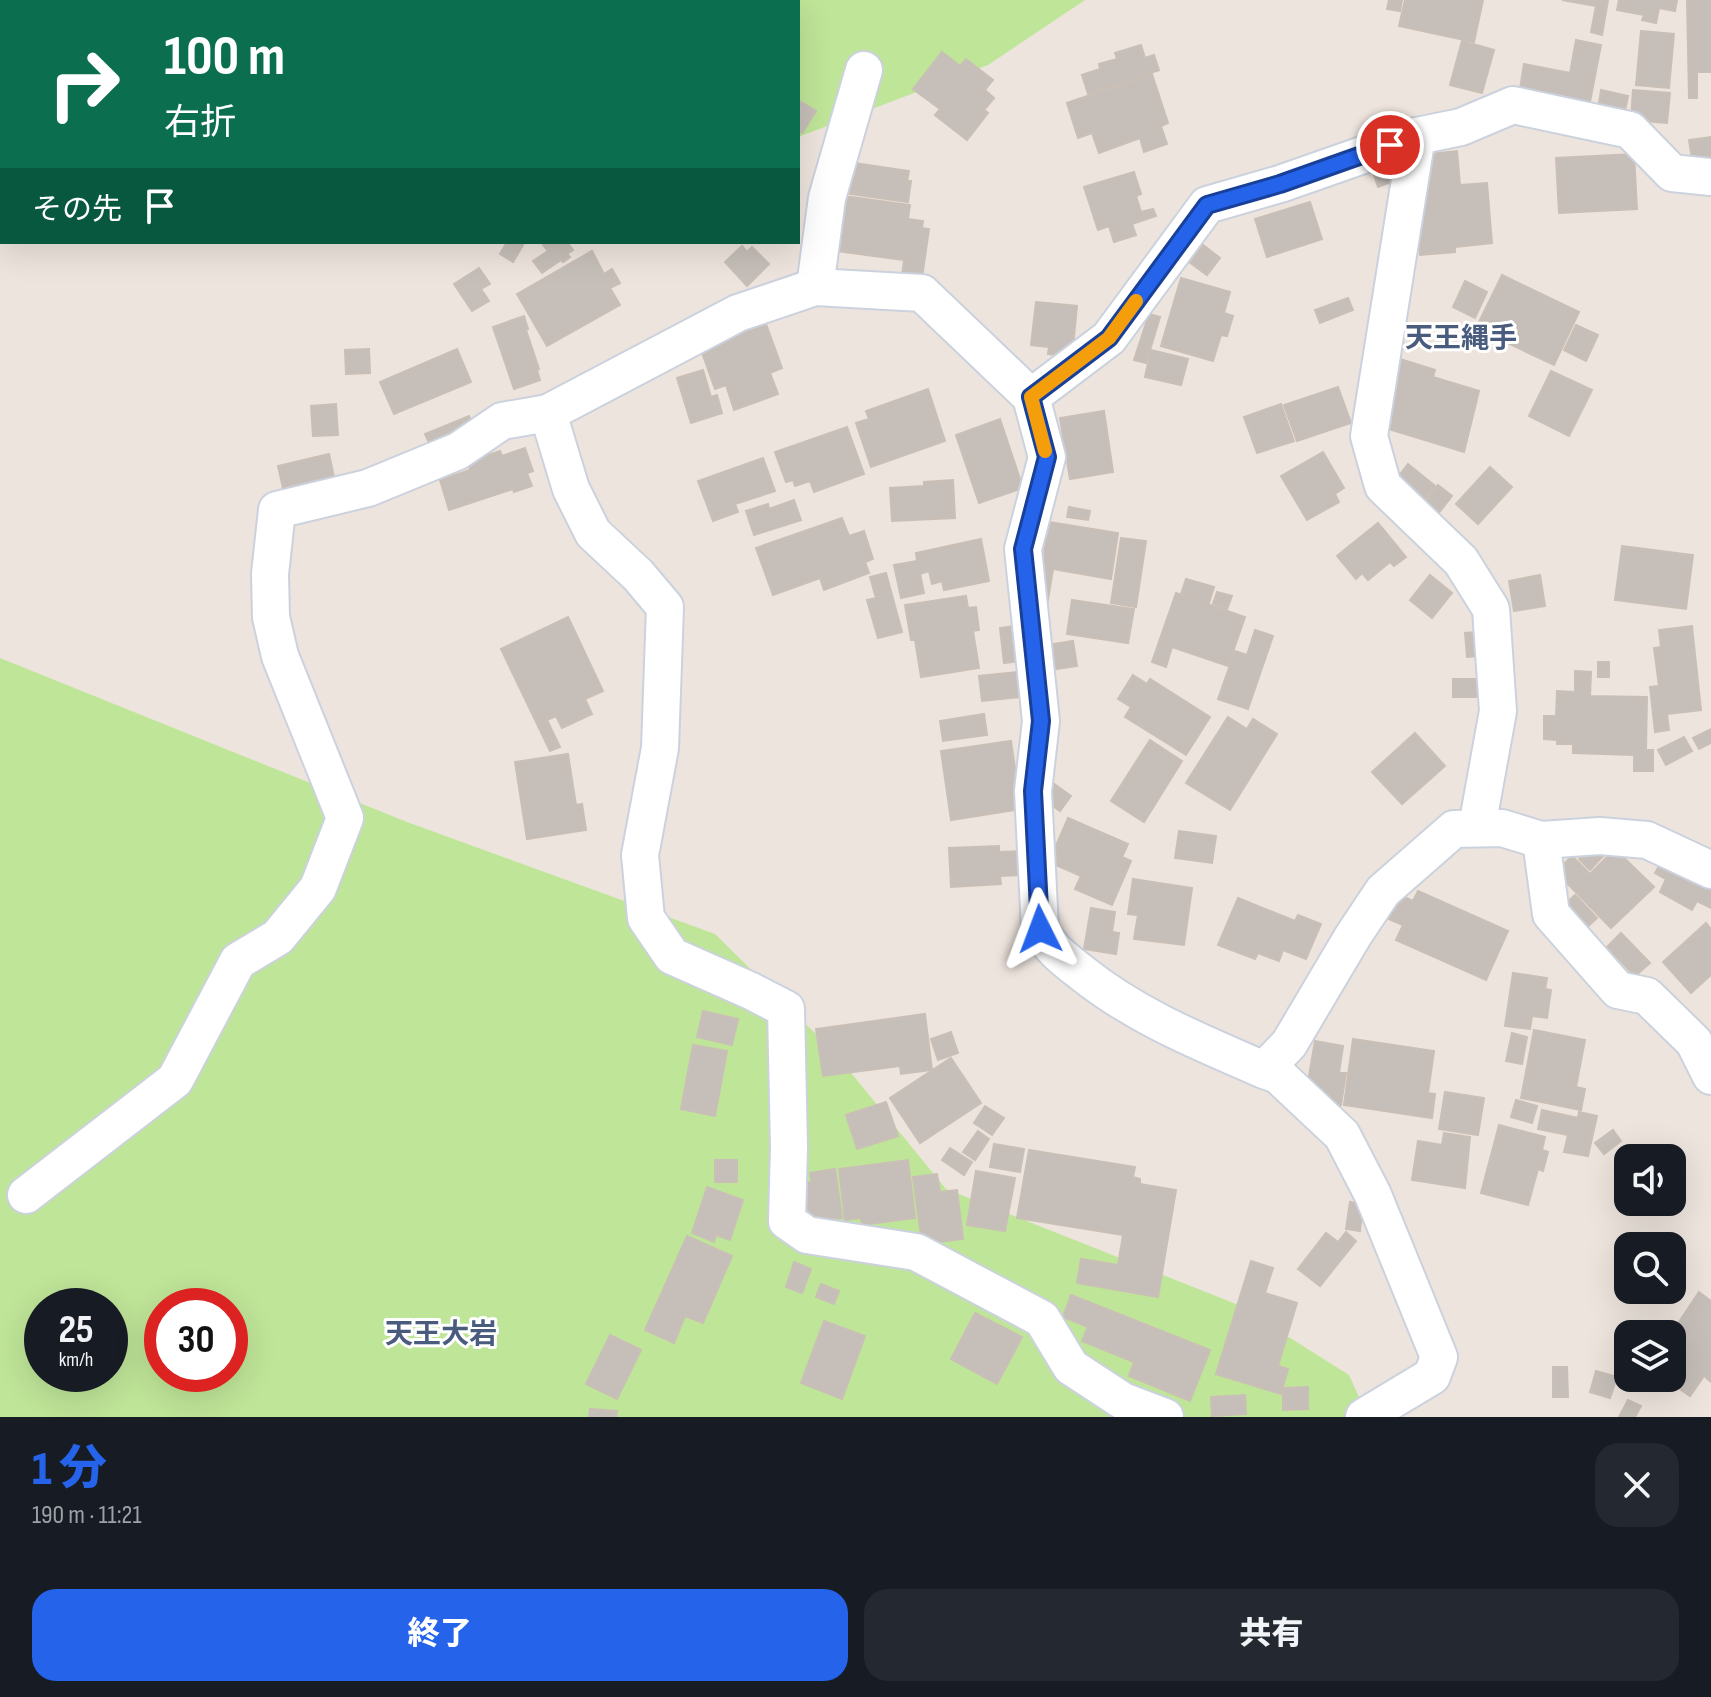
<!DOCTYPE html>
<html lang="ja">
<meta charset="utf-8">
<style>
body{margin:0;font-family:"Sofia Sans Condensed","Noto Sans JP",sans-serif;background:#242831;color:#f1f3f6;height:100vh;display:flex;flex-direction:column;font-size:30px;white-space:nowrap}
*{box-sizing:border-box;margin:0}
p{font-size:26px;color:#9ea1a6}
.icon{flex:none;width:44px;height:44px;fill:none;stroke:currentColor;stroke-width:2;stroke-linecap:round;stroke-linejoin:round}
.map{position:relative;height:1417px;overflow:hidden}
.details{display:flex;flex-direction:column;background:#171b24;flex:1}
.details>*{flex:none}
.hud{position:absolute;left:0px;top:0px;width:800px;height:244px;box-shadow:0 8px 32px #0002;background:#0b6e4f;color:#fff;overflow:hidden}
.buttons{position:absolute;left:1614px;top:1144px;display:grid;gap:16px}
.buttons a{display:grid;place-items:center;width:72px;height:72px;border-radius:16px;background:#171b24;box-shadow:0 8px 32px #0002;font-size:40px}
.speed{position:absolute;left:24px;top:1288px;display:flex;gap:16px;font-size:40px;font-weight:700;text-align:center}
.speed>*{display:grid;place-content:center;width:104px;height:104px;border-radius:50%;background:#171b24;box-shadow:0 8px 32px #0002;line-height:1}
.speed small{font-size:20px;font-weight:400}
.speed .limit{border:12px solid #d22;background:#fff;color:#111}
.pin{position:absolute;display:grid;place-items:center;width:68px;height:68px;color:#fff;margin:-34px;border:4px solid #fff;border-radius:50%;box-shadow:0 2px 8px #0007}
.me{position:absolute;width:88px;margin:-44px;rotate:357deg;stroke-linejoin:round;filter:drop-shadow(0 0 6px #0008)}
.turn{display:flex;align-items:center;gap:28px;height:168px;padding:0 32px;font-size:36px}
.turn .icon{width:104px;height:104px;stroke-width:2.5}
.turn b{display:block;font-size:56px;line-height:68px}
.then{display:flex;align-items:center;height:76px;padding:0 32px;background:#0003;gap:16px;font-size:30px}
.round{display:grid;place-items:center;flex:none;width:84px;height:84px;border-radius:24px;background:#242831}
.head{display:flex;align-items:center;justify-content:space-between;height:136px;padding:0 32px}
h1{font-size:48px;font-weight:800;line-height:60px;color:#2563eb}
.button{display:flex;gap:16px;margin-top:auto;padding:16px 32px}
.button a{flex:1;height:92px;border-radius:24px;background:#2563eb;color:#fff;font-size:32px;font-weight:800;line-height:92px;text-align:center}
.button a+a{background:#242831;color:#f1f3f6}
.map>svg:first-child{display:block}
.green{fill:#bfe598;fill-rule:evenodd}
.building{fill:#c6bfb9;stroke:#c9bfb7;stroke-width:2}
.lines{fill:none;stroke-linecap:round;stroke-linejoin:round}
.minor-casing{stroke:#cbd2dd;stroke-width:40}
.minor{stroke:#fff;stroke-width:36}
.route-casing{stroke:#184099;stroke-width:20}
.route{stroke:#2563eb;stroke-width:14}
.slow{stroke:#f59e0b;stroke-width:14}
.labels{text-anchor:middle;stroke-width:6;stroke-linejoin:round;paint-order:stroke}
.neighbourhood-label{font-size:28px;font-weight:bold;fill:#4a5c7e;stroke:#fff}
</style>
<div class="map">
<svg width="1711" height="1417" viewBox="0 0 1711 1417">
<rect width="100%" height="100%" fill="#ede4dd"/>
<g class="green">
<polygon points="0,0 1085,0 988,65 798,137 798,2 2,2 2,137 0,136"/>
<path d="M 0,658 L 407,822 L 715,934 L 834,1052 L 946,1189 L 1236,1304 L 1349,1375 L 1368,1417 L 0,1417 ZM 42,1306 L 110,1306 L 110,1374 L 42,1374 ZM 162,1306 L 230,1306 L 230,1374 L 162,1374 Z"/>
</g>
<g class="building">
<polygon points="1389,0 1402,0 1400,11 1387,9"/>
<polygon points="1405,0 1483,0 1474,42 1399,26"/>
<polygon points="1562,0 1608,0 1602,35 1591,32 1596,6"/>
<polygon points="1619,0 1677,0 1675,11 1659,8 1656,23 1642,20 1644,15 1617,10"/>
<polygon points="1695,0 1711,0 1711,72 1697,72 1697,98 1689,98 1687,1"/>
<polygon points="1641,31 1674,34 1669,88 1636,85"/>
<polygon points="1576,40 1601,45 1589,107 1520,89 1524,64 1570,73"/>
<polygon points="1462,41 1494,50 1482,93 1450,85"/>
<polygon points="1141,45 1145,58 1154,55 1159,70 1088,94 1082,75 1100,69 1099,64 1117,59 1115,53"/>
<polygon points="942,52 960,66 966,59 993,80 985,90 994,98 984,110 988,113 967,140 935,115 940,109 913,89"/>
<polygon points="1152,74 1168,123 1161,126 1167,144 1144,152 1140,138 1099,153 1092,133 1078,138 1067,103"/>
<polygon points="1601,90 1628,96 1624,115 1598,110"/>
<polygon points="1633,90 1670,93 1667,123 1631,120"/>
<polygon points="798,100 816,111 802,133 798,131"/>
<polygon points="1711,137 1711,165 1706,166 1705,156 1692,159 1689,140"/>
<polygon points="1457,151 1460,185 1487,183 1492,243 1455,247 1455,252 1420,255 1416,207 1422,177 1432,176 1430,154"/>
<polygon points="1634,154 1637,209 1559,213 1556,158"/>
<polygon points="1393,162 1399,179 1378,187 1372,169"/>
<polygon points="854,163 909,171 907,181 911,181 908,202 850,194"/>
<polygon points="1134,172 1141,194 1136,196 1141,212 1153,209 1156,216 1132,224 1136,235 1114,242 1109,226 1098,230 1084,187"/>
<polygon points="844,196 910,205 908,219 923,221 922,228 929,229 922,278 902,275 904,260 836,251"/>
<polygon points="1310,202 1322,239 1267,257 1255,219"/>
<polygon points="1198,241 1220,258 1207,275 1185,259"/>
<polygon points="507,242 518,242 523,245 513,262 500,254"/>
<polygon points="547,242 567,242 573,250 567,254 570,257 563,262 561,260 542,273 533,261 548,251 543,245"/>
<polygon points="742,246 747,252 752,247 769,264 747,286 725,262"/>
<polygon points="592,251 604,274 612,269 620,283 610,288 620,305 547,346 517,294"/>
<polygon points="479,268 490,284 481,289 489,301 472,311 454,284"/>
<polygon points="1502,275 1579,312 1554,365 1476,328"/>
<polygon points="1181,278 1230,292 1224,313 1233,316 1227,336 1221,335 1213,361 1161,346"/>
<polygon points="1465,281 1487,292 1475,318 1453,307"/>
<polygon points="1348,298 1353,310 1320,323 1315,310"/>
<polygon points="1036,302 1077,306 1072,357 1048,354 1049,347 1031,345"/>
<polygon points="1149,314 1160,317 1146,363 1134,360"/>
<polygon points="524,316 528,329 526,330 539,369 537,370 540,380 514,389 493,327"/>
<polygon points="766,324 782,368 770,373 778,394 734,410 726,385 715,389 700,347"/>
<polygon points="1576,325 1598,335 1586,361 1564,350"/>
<polygon points="369,349 370,373 346,374 345,350"/>
<polygon points="457,349 471,382 394,414 380,382"/>
<polygon points="1151,350 1188,359 1181,385 1145,377"/>
<polygon points="1400,359 1435,370 1433,377 1479,391 1464,452 1379,426"/>
<polygon points="703,370 711,397 717,395 722,413 691,423 677,378"/>
<polygon points="1551,371 1592,390 1569,436 1529,416"/>
<polygon points="1338,387 1351,423 1297,441 1284,405"/>
<polygon points="928,389 945,441 871,467 856,423 869,419 866,411"/>
<polygon points="336,404 338,435 313,436 311,406"/>
<polygon points="1281,404 1294,441 1257,453 1244,417"/>
<polygon points="1104,411 1113,472 1070,479 1060,418"/>
<polygon points="469,416 474,429 431,447 425,434"/>
<polygon points="1000,419 1023,488 979,503 956,435"/>
<polygon points="847,427 864,474 814,492 810,481 795,486 793,480 786,482 775,452"/>
<polygon points="525,448 533,471 527,473 532,486 514,492 513,489 449,510 440,480 470,470 468,462 500,451 502,456"/>
<polygon points="1323,452 1344,488 1335,494 1339,502 1307,520 1281,476"/>
<polygon points="329,454 334,477 283,488 278,466"/>
<polygon points="763,458 775,491 735,504 738,512 713,521 698,481"/>
<polygon points="1408,464 1435,486 1418,507 1392,485"/>
<polygon points="1490,467 1512,487 1478,524 1456,504"/>
<polygon points="953,480 955,518 892,521 890,488 924,486 924,482"/>
<polygon points="1438,485 1452,496 1434,519 1420,508"/>
<polygon points="794,500 801,520 754,535 746,511 768,504 769,509"/>
<polygon points="1069,507 1090,511 1088,520 1067,517"/>
<polygon points="842,518 849,536 864,531 873,559 865,562 869,573 824,590 820,578 773,595 756,548"/>
<polygon points="1049,522 1118,533 1111,579 1053,569 1048,600 1032,598 1038,560 1043,561"/>
<polygon points="1378,523 1406,557 1394,566 1390,562 1368,580 1362,573 1356,579 1337,556"/>
<polygon points="1121,538 1146,541 1136,607 1111,603"/>
<polygon points="981,539 989,581 944,590 942,581 932,584 929,571 920,574 924,593 901,598 894,565 917,561 916,553"/>
<polygon points="1622,546 1693,555 1686,609 1615,600"/>
<polygon points="886,573 902,632 878,638 867,600 876,598 870,577"/>
<polygon points="1430,575 1452,593 1432,618 1410,600"/>
<polygon points="1540,575 1545,606 1514,611 1509,581"/>
<polygon points="1186,579 1214,587 1209,603 1181,594"/>
<polygon points="1217,592 1232,596 1227,609 1213,604"/>
<polygon points="1176,593 1245,617 1228,666 1172,647 1166,667 1152,662"/>
<polygon points="966,596 968,608 976,607 979,630 973,631 979,668 921,677 915,640 911,640 905,605"/>
<polygon points="1072,600 1134,609 1128,643 1067,634"/>
<polygon points="568,617 603,691 585,699 592,714 562,728 556,716 547,720 560,747 550,751 501,649"/>
<polygon points="1015,626 1019,661 1004,663 1000,628"/>
<polygon points="1692,626 1701,710 1667,714 1669,730 1655,732 1650,687 1659,686 1654,648 1661,647 1659,630"/>
<polygon points="1255,630 1273,636 1248,709 1218,699 1235,651 1247,655"/>
<polygon points="1476,632 1478,656 1467,657 1465,633"/>
<polygon points="1073,641 1077,666 1056,669 1053,644"/>
<rect x="1598" y="662" width="11" height="15"/>
<polygon points="1575,671 1591,672 1590,696 1647,697 1646,750 1653,750 1653,771 1634,771 1634,755 1573,753 1573,744 1557,744 1557,740 1544,739 1544,716 1556,716 1557,691 1575,692"/>
<polygon points="1019,672 1021,697 982,701 979,676"/>
<polygon points="1133,675 1147,684 1150,679 1210,717 1186,755 1125,717 1131,707 1118,699"/>
<rect x="1453" y="679" width="29" height="18"/>
<polygon points="984,714 987,735 943,741 940,721"/>
<polygon points="1228,717 1247,729 1253,719 1277,734 1230,810 1186,783"/>
<polygon points="1711,729 1711,743 1699,749 1693,738"/>
<polygon points="1415,733 1445,766 1402,804 1372,772"/>
<polygon points="1684,737 1692,751 1666,765 1658,750"/>
<polygon points="1150,740 1182,761 1144,822 1111,801"/>
<polygon points="1011,741 1021,809 951,820 941,751"/>
<polygon points="568,754 576,805 582,804 586,830 527,839 515,762"/>
<polygon points="1053,783 1071,796 1060,811 1043,799"/>
<polygon points="1068,818 1128,844 1122,857 1131,861 1112,905 1075,889 1081,876 1049,862"/>
<polygon points="1179,831 1216,836 1212,863 1175,858"/>
<polygon points="1594,844 1605,854 1590,870 1579,859"/>
<polygon points="999,846 999,852 1024,851 1025,875 1000,876 1001,884 951,887 949,848"/>
<polygon points="1612,852 1617,857 1620,854 1654,887 1611,928 1556,872 1572,856 1590,874"/>
<polygon points="1671,862 1711,889 1711,908 1697,901 1692,910 1660,892 1666,879 1655,873 1659,866 1666,871"/>
<polygon points="1133,879 1192,888 1184,945 1134,939 1138,915 1128,914"/>
<polygon points="1418,891 1508,931 1486,980 1396,940 1403,925 1384,917 1395,893 1413,901"/>
<polygon points="1575,895 1597,918 1583,931 1561,908"/>
<polygon points="1238,898 1295,921 1298,915 1321,924 1306,959 1283,950 1279,961 1258,953 1255,959 1218,945"/>
<polygon points="1091,908 1115,912 1112,932 1119,933 1116,954 1084,949"/>
<polygon points="1706,923 1711,929 1711,975 1691,993 1663,962"/>
<polygon points="1621,933 1650,963 1635,976 1607,947"/>
<polygon points="1513,973 1547,978 1545,989 1551,990 1547,1018 1532,1016 1530,1029 1505,1026"/>
<polygon points="703,1011 738,1019 732,1045 697,1037"/>
<polygon points="925,1014 932,1070 901,1074 900,1066 823,1076 816,1029"/>
<polygon points="1534,1030 1585,1040 1576,1087 1585,1089 1581,1110 1521,1098"/>
<polygon points="951,1032 958,1053 938,1060 931,1039"/>
<polygon points="1512,1033 1527,1037 1522,1064 1506,1061"/>
<polygon points="1353,1039 1434,1051 1428,1093 1435,1094 1432,1118 1344,1105"/>
<polygon points="1315,1041 1343,1046 1339,1073 1346,1073 1341,1105 1305,1099"/>
<polygon points="693,1045 727,1051 715,1116 681,1109"/>
<polygon points="951,1058 981,1103 920,1143 890,1098"/>
<polygon points="1445,1092 1484,1098 1478,1135 1439,1129"/>
<polygon points="1516,1100 1537,1106 1532,1123 1511,1117"/>
<polygon points="886,1102 898,1136 857,1149 846,1115"/>
<polygon points="985,1106 1004,1118 992,1135 974,1123"/>
<polygon points="1542,1110 1578,1118 1579,1112 1597,1116 1588,1156 1564,1152 1568,1135 1538,1129"/>
<polygon points="1499,1125 1545,1137 1542,1150 1548,1152 1543,1171 1538,1169 1528,1205 1481,1193"/>
<polygon points="1613,1130 1621,1141 1604,1154 1595,1143"/>
<polygon points="978,1131 989,1139 975,1160 963,1152"/>
<polygon points="1444,1133 1470,1137 1465,1188 1412,1180 1418,1141 1442,1145"/>
<polygon points="994,1144 1024,1149 1020,1172 990,1167"/>
<polygon points="950,1148 972,1162 964,1175 942,1160"/>
<polygon points="1029,1150 1135,1167 1133,1177 1140,1179 1140,1184 1176,1190 1158,1297 1077,1283 1081,1259 1118,1265 1123,1235 1017,1218"/>
<rect x="715" y="1160" width="22" height="22"/>
<polygon points="908,1160 915,1218 862,1225 861,1218 845,1220 839,1169"/>
<polygon points="835,1169 842,1218 810,1222 804,1183 812,1182 810,1173"/>
<polygon points="976,1171 1015,1178 1005,1231 967,1225"/>
<polygon points="937,1174 940,1192 957,1190 963,1239 922,1244 913,1177"/>
<polygon points="707,1187 743,1200 730,1240 716,1235 714,1242 692,1233"/>
<polygon points="1350,1202 1363,1204 1360,1231 1346,1229"/>
<polygon points="1346,1232 1356,1241 1320,1286 1298,1269 1326,1233 1338,1242"/>
<polygon points="687,1236 732,1256 703,1323 685,1316 674,1343 645,1330"/>
<polygon points="1251,1261 1273,1268 1265,1293 1297,1303 1278,1366 1288,1369 1281,1394 1216,1374"/>
<polygon points="794,1262 811,1269 802,1293 786,1287"/>
<polygon points="821,1284 839,1291 834,1304 816,1297"/>
<polygon points="1699,1292 1711,1301 1711,1382 1704,1376 1690,1396 1664,1378 1672,1378 1671,1334"/>
<polygon points="1071,1295 1210,1350 1190,1401 1129,1376 1134,1362 1082,1341 1088,1327 1063,1317"/>
<polygon points="975,1313 1022,1337 997,1384 951,1359"/>
<polygon points="824,1321 865,1336 842,1399 801,1383"/>
<polygon points="610,1335 641,1350 617,1399 586,1384"/>
<polygon points="1553,1367 1567,1367 1568,1397 1553,1397"/>
<polygon points="1596,1371 1617,1377 1610,1398 1590,1392"/>
<polygon points="1308,1387 1308,1409 1283,1410 1283,1388"/>
<polygon points="1245,1395 1246,1414 1212,1416 1211,1397"/>
<polygon points="1628,1400 1641,1406 1635,1417 1619,1417"/>
<polygon points="590,1409 617,1411 616,1417 589,1417"/>
</g>
<g class="lines">
<defs>
<g id="minor">
<polyline points="1417,136 1369,436 1383,486 1461,561 1491,609 1498,711 1477,827"/>
<polyline points="815,287 827,198 864,70"/>
<polyline points="1031,397 1109,338 1207,205 1280,184 1417,136 1461,127 1513,105 1630,130 1672,173 1711,177"/>
<path d="M 548,413 L 738,313 L 815,287 L 922,293 L 1031,397 L 1047,457 L 1023,549 L 1041,721 L 1033,791 L 1040,929 C 1050,949 1064,959 1082,973 C 1137,1017 1200,1042 1264,1070"/>
<polyline points="1541,840 1551,914 1618,990 1647,996 1694,1042 1711,1076"/>
<polyline points="26,1195 175,1080 238,961 278,937 318,888 345,818 280,656 271,617 270,574 277,510 368,488 458,451 502,421 548,413 571,489 593,533 638,575 665,607 660,748 640,855 646,918 672,956 751,991 786,1009 789,1147 787,1221 807,1235 916,1252 1042,1319 1071,1367 1123,1401 1165,1417"/>
<polyline points="1364,1417 1432,1376 1439,1357 1373,1195 1342,1135 1278,1075 1264,1070 1289,1044 1353,936 1383,891 1454,829 1502,828 1541,840 1600,836 1647,840 1711,870"/>
</g>
</defs>
<use href="#minor" class="minor-casing"/>
<use href="#minor" class="minor"/>
</g>
<g class="lines">
<defs>
<polyline id="route" points="1040,929 1033,791 1041,721 1023,549 1047,457 1031,397 1109,338 1207,205 1280,184 1390,145"/>
</defs>
<use href="#route" class="route-casing"/>
<use href="#route" class="route"/>
<polyline class="slow" points="1045,451 1031,397 1109,338 1136,301"/>
</g>
<g class="labels">
<g class="neighbourhood-label">
<text x="1461" y="347">天王縄手</text>
<text x="441" y="1343">天王大岩</text>
</g>
</g>
</svg>
<div class="buttons">
<a><svg class="icon" aria-label="sound" viewBox="0 0 24 24"><path d="M4 9h4l5-4v14l-5-4H4zM17 9q2 3 0 6"/></svg></a>
<a><svg class="icon" aria-label="search" viewBox="0 0 24 24"><circle cx="10" cy="10" r="6"/><path d="M15 15l6 6"/></svg></a>
<a><svg class="icon" aria-label="layers" viewBox="0 0 24 24"><path d="M12 4l9 5-9 5-9-5zM3 14l9 5 9-5"/></svg></a>
</div>
<div class="speed"><div>25<small>km/h</small></div><div class="limit">30</div></div>
<div class="pin" style="left:1390px;top:145px;background:#d93025"><svg class="icon" aria-label="arrive" viewBox="0 0 24 24"><path d="M6 21V4h12l-3 4 3 4H6"/></svg></div>
<svg class="me" style="left:1040px;top:929px" viewBox="-20 -20 40 40"><path d="M0-17L14 15 0 8-14 15z" fill="#2563eb" stroke="#fff" stroke-width="4"/></svg>
<div class="hud">
<div class="turn"><svg class="icon" aria-label="right" viewBox="0 0 24 24"><path d="M7 20v-9h11M14 6l5 5-5 5"/></svg><div><b>100 m</b>右折</div></div>
<div class="then">その先<svg class="icon" aria-label="arrive" viewBox="0 0 24 24"><path d="M6 21V4h12l-3 4 3 4H6"/></svg></div>
</div>
</div>
<section class="details">
<div class="head"><div><h1>1 分</h1><p>190 m · 11:21</p></div><a class="round"><svg class="icon" aria-label="close" viewBox="0 0 24 24"><path d="M6 6l12 12M18 6L6 18"/></svg></a></div>
<div class="button"><a>終了</a><a>共有</a></div>
</section>
